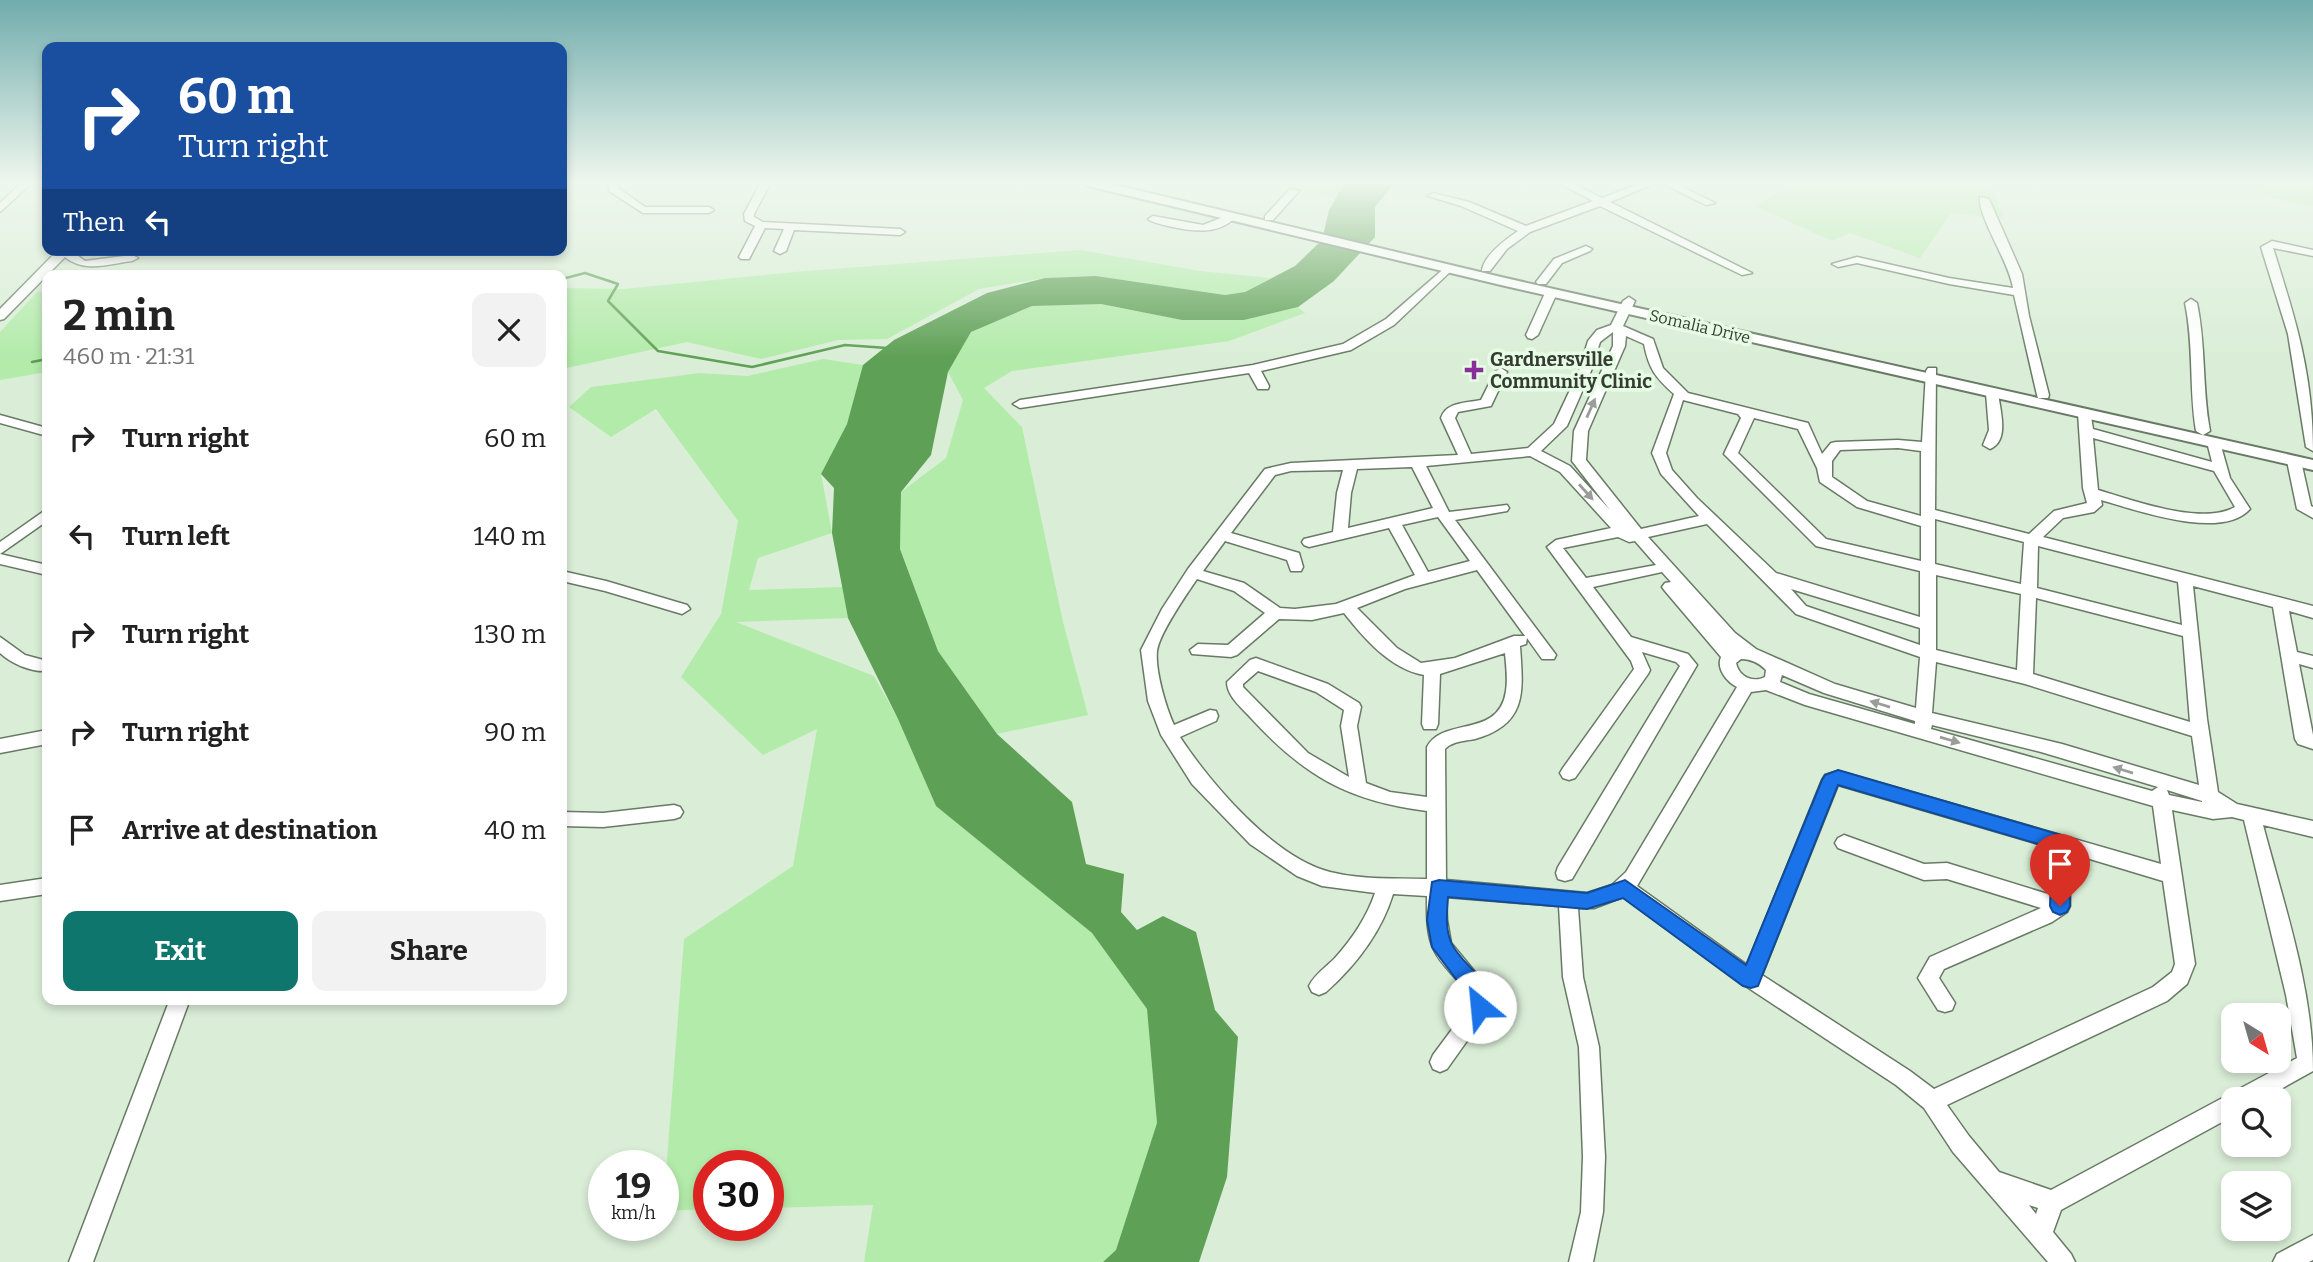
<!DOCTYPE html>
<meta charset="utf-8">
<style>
body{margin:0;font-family:Bitter,serif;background:#f2f2f2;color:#222;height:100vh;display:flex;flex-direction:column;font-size:26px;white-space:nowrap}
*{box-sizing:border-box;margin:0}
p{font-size:23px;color:#767676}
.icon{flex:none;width:38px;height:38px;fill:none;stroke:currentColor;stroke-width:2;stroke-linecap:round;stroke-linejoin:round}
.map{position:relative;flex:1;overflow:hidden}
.details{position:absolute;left:42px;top:270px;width:525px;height:735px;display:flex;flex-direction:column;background:#fff;border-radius:14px;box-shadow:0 4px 10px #0003}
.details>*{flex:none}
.top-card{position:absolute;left:42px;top:42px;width:525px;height:214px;border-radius:14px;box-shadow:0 4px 10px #0003;background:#1a4fa0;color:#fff;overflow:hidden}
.needle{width:46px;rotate:143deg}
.fabs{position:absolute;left:2221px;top:1003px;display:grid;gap:14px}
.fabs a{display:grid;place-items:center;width:70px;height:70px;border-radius:14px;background:#fff;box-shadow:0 4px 10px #0003;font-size:35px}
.speed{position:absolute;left:588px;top:1150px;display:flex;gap:14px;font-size:35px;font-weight:700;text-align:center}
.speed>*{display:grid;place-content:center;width:91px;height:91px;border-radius:50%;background:#fff;box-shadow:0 4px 10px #0003;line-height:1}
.speed small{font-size:18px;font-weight:400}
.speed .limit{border:10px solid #d22;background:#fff;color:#111}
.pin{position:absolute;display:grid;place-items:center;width:60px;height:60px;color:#fff;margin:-72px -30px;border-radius:50% 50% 50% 0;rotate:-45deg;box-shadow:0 0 7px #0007}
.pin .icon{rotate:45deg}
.me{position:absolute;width:77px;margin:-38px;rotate:332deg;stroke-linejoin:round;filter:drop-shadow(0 0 5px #0008)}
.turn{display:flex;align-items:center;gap:24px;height:147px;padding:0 21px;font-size:32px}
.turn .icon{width:91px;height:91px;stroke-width:2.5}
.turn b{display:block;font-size:49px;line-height:60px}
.then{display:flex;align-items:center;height:66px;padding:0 21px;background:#0003;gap:14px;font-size:26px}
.round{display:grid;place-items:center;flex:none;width:74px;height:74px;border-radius:14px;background:#f2f2f2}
.summary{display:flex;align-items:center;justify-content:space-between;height:119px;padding:0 21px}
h1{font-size:42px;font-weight:700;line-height:52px}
.primary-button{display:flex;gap:14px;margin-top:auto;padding:14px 21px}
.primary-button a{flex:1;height:80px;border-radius:14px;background:#0f766e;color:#fff;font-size:28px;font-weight:700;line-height:80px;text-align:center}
.primary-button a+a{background:#f2f2f2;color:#222}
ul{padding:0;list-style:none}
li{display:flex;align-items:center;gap:21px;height:98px;padding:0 21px}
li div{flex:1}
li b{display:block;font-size:26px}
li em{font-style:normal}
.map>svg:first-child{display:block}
.green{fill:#b3ebaa}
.water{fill:#5ea055}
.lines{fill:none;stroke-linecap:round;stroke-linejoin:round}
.stream{stroke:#5ea055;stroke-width:2.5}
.minor-casing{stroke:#687a65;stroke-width:3}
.major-casing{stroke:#687a65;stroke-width:4}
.minor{fill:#fff;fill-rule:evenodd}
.major{fill:#fff;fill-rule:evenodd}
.oneway{fill:#9a9e99}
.route{fill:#1a73e8;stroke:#114b97;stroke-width:2}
.poi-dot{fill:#892e99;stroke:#e7fce4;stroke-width:2.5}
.labels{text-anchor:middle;stroke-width:7;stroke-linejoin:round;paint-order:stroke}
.far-street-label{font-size:16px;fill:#343c33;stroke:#e7fce4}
.poi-label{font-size:19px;font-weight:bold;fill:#343c33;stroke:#e7fce4;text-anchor:start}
</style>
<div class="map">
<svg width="2313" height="1262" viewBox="0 0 2313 1262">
<rect width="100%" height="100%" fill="#daeed7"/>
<g class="green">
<polygon points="1263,182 1345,182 1335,198"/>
<polygon points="1798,182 1990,182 2004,219 1951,213 1920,258 1850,233 1832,241 1755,206"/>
<polygon points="2227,182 2313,182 2313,206 2266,196 2263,189"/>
<polygon points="1080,250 1200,271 1270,278 1245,292 1225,295 1096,276 1045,278 979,289 887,339 838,340 761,359 687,342 562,369 562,288 624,289 794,272"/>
<polygon points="47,291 47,372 0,380 0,332 37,292"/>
<polygon points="1061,304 1101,304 1182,320 1244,320 1298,307 1305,313 1229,341 1012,371 984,388 1022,427 1063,622 1088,715 997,734 938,651 900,549 901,492 946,458 963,400 948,372 971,332 1032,306"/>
<polygon points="823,359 863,365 847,424 821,474 832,533 758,558 749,590 842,587 848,618 736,622 874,676 898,719 936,806 1092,933 1147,1009 1157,1123 1116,1251 1103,1262 864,1262 873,1205 768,1208 768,1166 709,1166 709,1209 663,1211 684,939 793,866 817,729 763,755 681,677 721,614 738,521 656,409 611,437 569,407 591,387 700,373 747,376"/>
</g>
<polygon class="water" points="1345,182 1395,182 1375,207 1375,237 1334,281 1298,307 1244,320 1182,320 1101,304 1032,306 971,332 948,372 931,455 901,492 900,549 938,651 997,734 1072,802 1086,864 1124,874 1121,912 1137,930 1163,916 1196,932 1215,1010 1238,1037 1227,1177 1199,1262 1103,1262 1116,1250 1157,1123 1147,1009 1092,933 936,806 898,719 848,618 832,533 834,488 821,474 847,424 863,365 894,340 987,293 1045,278 1096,276 1225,295 1245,292 1295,266 1322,240 1329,210"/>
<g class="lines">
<g class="stream">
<polyline points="562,279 585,273 618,284 608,301 658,351 752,367 845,345 887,348"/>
<polyline points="32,362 47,359"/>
</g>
<defs>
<g id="minor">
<polygon points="22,182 33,182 0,212 0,203"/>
<polygon points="609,182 619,182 618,188 645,207 709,207 714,210 709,213 643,213 609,191"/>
<polygon points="761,182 771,182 754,214 754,217 763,222 900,229 905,232 900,235 794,230 786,251 780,254 774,251 784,229 765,228 749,259 741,259 739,257 755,226 745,221 744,214"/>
<path d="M 1557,182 L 1570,182 L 1602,198 L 1644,182 L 1658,182 L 1610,202 L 1752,273 L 1742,275 L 1600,206 L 1530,232 L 1507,249 L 1490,271 L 1482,271 C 1483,256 1505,240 1518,231 L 1461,206 L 1428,196 L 1433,193 L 1469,202 L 1526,226 L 1593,201 Z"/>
<polygon points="1660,182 1673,182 1715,203 1706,205"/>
<polygon points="1290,189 1299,191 1273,220 1265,220 1265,216"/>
<path d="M 1980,197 L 1989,199 L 2022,274 L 2029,316 L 2049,395 L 2048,398 L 2038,398 L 2037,395 L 2014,295 L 1949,284 L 1857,263 L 1838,267 L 1832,264 L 1857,257 L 1949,278 L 2013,288 C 2009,261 1978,218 1980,197 Z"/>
<path d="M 1231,214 L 1236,217 C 1217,236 1192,231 1168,226 C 1161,224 1153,223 1148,219 L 1153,216 L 1203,225 Z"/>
<path d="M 2272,241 L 2313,250 L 2313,256 L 2273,248 C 2296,320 2313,375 2313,451 L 2306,447 L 2288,334 L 2261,247 Z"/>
<polygon points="1586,246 1592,249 1590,251 1562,263 1546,284 1538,284 1536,282 1554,259"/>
<path d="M 58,250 L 70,250 L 85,261 L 132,255 L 138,258 L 132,261 C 108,264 85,273 65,257 L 4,319 L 0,320 L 0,309 Z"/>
<polygon points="1447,266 1453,269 1451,271 1394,325 1351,350 1261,371 1269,386 1268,389 1258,389 1249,373 1020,408 1013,404 1020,400 1253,365 1343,344 1386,319"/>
<polygon points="1551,289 1557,293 1538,335 1532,339 1528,338 1526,335 1545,293"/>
<path d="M 1629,297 L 1635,301 L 1623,326 L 1653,339 L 1663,368 L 1688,393 L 1808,423 L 1822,454 L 1831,443 L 1836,442 L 1898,440 L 1922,442 L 1926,371 L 1928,368 L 1936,368 L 1935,510 L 2029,534 L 2054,511 L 2087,503 L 2083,488 L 2078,413 L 2080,410 L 2090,410 L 2093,429 L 2212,462 L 2207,442 L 2209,439 L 2219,439 L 2230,478 L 2250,509 C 2222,541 2136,510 2101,500 L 2102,505 L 2094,512 L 2063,518 L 2043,537 L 2313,606 L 2313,618 L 2289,611 L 2297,652 L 2313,656 L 2313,668 L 2299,664 L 2313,735 L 2313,749 L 2298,744 L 2295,739 L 2273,607 L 2193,586 L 2207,719 L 2218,792 L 2237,804 L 2313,821 L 2313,837 L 2263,825 C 2284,905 2313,988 2313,1071 L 2263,1099 L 2233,1099 L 2233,1116 L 2061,1210 L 2053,1232 L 2071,1254 L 2075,1262 L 2048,1262 L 1953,1152 L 1924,1108 L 1896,1085 L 1744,985 L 1623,897 L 1594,908 L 1578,908 L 1583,977 L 1599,1047 L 1605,1157 L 1603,1212 L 1593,1262 L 1569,1262 L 1581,1212 L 1583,1157 L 1579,1047 L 1563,977 L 1559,906 L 1446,897 L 1447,920 L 1451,943 L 1485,984 L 1491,1007 L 1447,1069 L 1440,1072 L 1433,1069 L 1430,1062 L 1433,1055 L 1470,1005 C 1466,982 1443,970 1434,950 C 1426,934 1427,913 1427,896 L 1393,894 C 1381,933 1356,965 1326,992 L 1319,995 L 1312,992 L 1309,986 C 1314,975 1326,967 1335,958 C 1352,939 1367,917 1375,893 L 1322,886 L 1297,876 L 1250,844 L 1192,784 L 1161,735 L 1148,701 L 1141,650 L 1162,609 L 1188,569 L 1265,469 L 1291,463 L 1458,455 L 1441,418 C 1446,402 1466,403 1481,400 L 1495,372 L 1501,368 L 1507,372 L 1491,406 L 1458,412 L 1455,418 L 1471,454 L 1528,448 L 1554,424 L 1579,371 L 1588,341 L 1597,330 L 1611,325 L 1623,301 ZM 1613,332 L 1613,346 L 1574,431 L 1572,461 L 1610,510 L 1570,466 L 1541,451 L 1567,426 L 1591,371 L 1600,342 ZM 1626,336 L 1644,344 C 1649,369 1655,377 1674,394 L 1652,453 L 1661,474 L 1699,516 L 1641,529 L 1586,460 L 1588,431 L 1625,346 ZM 1683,400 L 1738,414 L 1741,418 L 1724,454 L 1816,546 L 1920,571 L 1920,617 L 1776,573 L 1697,498 L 1672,470 L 1666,453 ZM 1754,418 L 1798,429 L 1817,468 L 1820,482 L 1857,507 L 1921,526 L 1921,561 L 1826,539 L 1738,453 ZM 2093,438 L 2214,471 L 2235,507 C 2201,526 2133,500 2098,490 ZM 1898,448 L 1921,451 L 1921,516 L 1867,501 L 1832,477 L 1832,461 L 1840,450 ZM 1530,456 L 1560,472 L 1611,528 L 1556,540 L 1547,547 L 1631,661 L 1634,669 L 1563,768 L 1560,773 L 1563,778 L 1569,780 L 1575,778 L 1648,674 L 1650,670 L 1642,652 L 1676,662 L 1680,666 L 1558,867 L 1556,873 L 1558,879 L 1565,881 L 1572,879 L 1697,665 L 1688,654 L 1631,637 L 1593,587 L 1662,572 L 1671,582 L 1665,583 L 1662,587 L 1665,591 L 1721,657 C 1716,669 1727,682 1737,687 L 1626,872 L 1612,885 L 1587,893 L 1446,880 L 1445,749 C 1453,741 1465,741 1475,739 C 1528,724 1523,691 1520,646 L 1526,644 L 1527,638 L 1542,659 L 1554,659 L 1556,655 L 1455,520 L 1507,511 L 1509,508 L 1507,505 L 1449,512 L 1426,466 ZM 1412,467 L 1433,508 L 1348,528 L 1351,493 L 1357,469 ZM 1343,470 L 1337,493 L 1333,532 L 1304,539 L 1302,542 L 1304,545 L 1309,547 L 1389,528 L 1415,575 L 1336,604 L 1295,609 L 1280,608 L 1244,583 L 1203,571 L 1225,541 L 1287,560 L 1291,571 L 1301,571 L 1303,567 L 1299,553 L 1231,533 L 1275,475 L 1291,471 ZM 1438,517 L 1470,561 L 1428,572 L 1402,525 ZM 1935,519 L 2024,542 L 2021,584 L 1935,564 ZM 1707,524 L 1796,614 L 1920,657 L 1916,708 L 1835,684 L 1756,649 L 1735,633 L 1648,537 ZM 1618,537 L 1629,542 L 1635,541 L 1656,565 L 1586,578 L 1563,548 ZM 2038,546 L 2178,582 L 2182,625 L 2037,588 ZM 1477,570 L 1525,636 L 1514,636 L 1455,658 L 1421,663 L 1397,648 L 1357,608 L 1405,589 ZM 1936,575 L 2021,594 L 2017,670 L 1936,650 ZM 1197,579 L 1234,591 L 1265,613 L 1228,645 L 1198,644 L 1190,650 L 1192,654 L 1231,657 L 1237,655 L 1279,619 L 1312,620 L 1344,613 C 1364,638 1390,669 1424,675 L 1422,724 L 1424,729 L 1436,729 L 1438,724 L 1440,674 L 1505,653 C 1506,665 1508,678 1506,691 C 1499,739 1444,716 1427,747 L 1427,797 L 1390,792 L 1366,783 L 1357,726 L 1361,707 L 1359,703 L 1328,684 L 1256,658 L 1250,660 L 1227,682 C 1227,696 1241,707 1250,717 C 1304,776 1348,801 1427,811 L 1427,879 C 1396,878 1361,880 1330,872 C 1274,858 1211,784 1180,737 L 1216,721 L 1218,716 L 1216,711 L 1210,710 L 1174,725 C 1166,707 1155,671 1157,651 C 1159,634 1186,595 1197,579 ZM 1791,589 L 1920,628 L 1920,645 L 1806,606 ZM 2036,598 L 2183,636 L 2190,722 L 2033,674 ZM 1741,659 C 1752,659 1759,663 1766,670 L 1765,677 C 1753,683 1739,677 1736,663 ZM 1936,662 L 2025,684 L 2192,736 L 2199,785 L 2062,744 L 1932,713 ZM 1258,671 L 1316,692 L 1344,710 L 1341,726 L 1349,777 L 1308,753 L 1243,687 L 1243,684 ZM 1782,675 L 1824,693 L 1915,721 L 1915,724 L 1809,694 L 1780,682 ZM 1766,690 L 1805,705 L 2153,806 L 2161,864 L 1838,771 L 1825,775 L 1822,780 L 1747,965 L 1637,886 L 1751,692 ZM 1932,725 L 2041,752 L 2158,787 L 2152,791 L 1931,729 ZM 1838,785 L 2052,848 L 2051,895 L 1947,863 L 1924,864 L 1844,835 L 1838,838 L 1835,843 L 1838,848 L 1924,880 L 1947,879 L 2041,908 L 1930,957 L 1918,978 L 1938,1010 L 1945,1012 L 1952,1010 L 1955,1003 L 1939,978 L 1944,969 L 2052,922 L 2067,912 L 2070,906 L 2070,853 L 2163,881 L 2175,964 L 2172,972 L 2153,987 L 1934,1089 L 1910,1071 L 1762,975 ZM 2167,790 L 2202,801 L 2202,802 L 2169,795 ZM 2172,810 L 2213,819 L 2232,817 L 2244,820 L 2286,995 L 2297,1058 L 2051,1190 L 1999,1172 L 1969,1136 L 1947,1105 L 2167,1001 L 2187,984 L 2195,964 ZM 2029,1205 L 2038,1208 L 2036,1214 Z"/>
<path d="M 2191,299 L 2197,303 C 2206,345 2202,389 2210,431 L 2203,435 L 2196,431 C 2189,389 2194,345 2185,303 Z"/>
<path d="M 1992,389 L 1998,393 C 2000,410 2010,441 1990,449 L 1983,445 L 1989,430 L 1986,393 Z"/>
<polygon points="0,415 47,428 47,436 0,423"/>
<polygon points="2294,457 2301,461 2311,506 2313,507 2313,518 2297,509 2287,461"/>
<polygon points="47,509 47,521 0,554 47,565 47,575 0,564 0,542"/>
<polygon points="562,571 606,581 687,605 690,609 682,614 605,591 562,581"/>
<path d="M 0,637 L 25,655 L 47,661 L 47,671 C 31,672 12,664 0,653 Z"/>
<polygon points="47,730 47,744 0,753 0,739"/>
<polygon points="674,805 680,807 683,812 680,817 674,819 603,827 562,826 562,812 603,813"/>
<polygon points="47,878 47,894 0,901 0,885"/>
<polygon points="170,999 190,999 93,1262 69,1262"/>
<polygon points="2313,1235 2313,1260 2309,1262 2273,1262 2277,1254"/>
</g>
<polygon id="major" points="1082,182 1103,182 1501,277 2313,460 2313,470 1501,285 1088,186"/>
</defs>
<use href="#minor" class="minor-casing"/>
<use href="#major" class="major-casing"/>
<use href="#minor" class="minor"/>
<use href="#major" class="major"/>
</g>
<defs><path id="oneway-solid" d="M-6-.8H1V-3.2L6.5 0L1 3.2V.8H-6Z" transform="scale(1.75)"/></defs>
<g class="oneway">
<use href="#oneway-solid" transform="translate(1591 408) rotate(-66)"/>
<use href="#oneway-solid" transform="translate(1586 492) rotate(48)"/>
<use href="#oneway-solid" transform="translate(1880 704) rotate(-163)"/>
<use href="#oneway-solid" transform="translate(1950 740) rotate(16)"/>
<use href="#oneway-solid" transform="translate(2123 770) rotate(-163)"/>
</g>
<linearGradient id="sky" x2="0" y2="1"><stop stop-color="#71acad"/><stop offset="0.51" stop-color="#eef7ed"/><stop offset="1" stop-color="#eef7ed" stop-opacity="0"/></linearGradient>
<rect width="2313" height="358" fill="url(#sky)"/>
<path class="route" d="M 1838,770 L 2068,837 L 2070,843 L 2070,906 L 2067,912 L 2060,915 L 2053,912 L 2050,906 L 2052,848 L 1838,785 L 1758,986 L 1751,988 L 1743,986 L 1623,898 L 1587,909 L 1448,897 C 1447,912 1445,928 1451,942 C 1460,966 1501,983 1488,1013 L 1480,1016 L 1473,1013 L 1468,995 L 1432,947 L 1427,920 L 1432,882 L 1439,880 L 1587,893 L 1625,880 L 1746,965 L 1822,780 L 1825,775 Z"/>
<path class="poi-dot" d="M1470.5 359.5h7v7h7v7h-7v7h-7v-7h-7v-7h7z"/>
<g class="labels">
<g class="far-street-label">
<text transform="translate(1700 326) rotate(13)" y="6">Somalia Drive</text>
</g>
<g class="poi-label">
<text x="1490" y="366">Gardnersville<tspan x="1490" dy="22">Community Clinic</tspan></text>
</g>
</g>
</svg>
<div class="fabs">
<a><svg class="needle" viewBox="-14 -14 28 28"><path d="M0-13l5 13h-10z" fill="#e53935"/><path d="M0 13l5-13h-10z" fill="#767676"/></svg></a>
<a><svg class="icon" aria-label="search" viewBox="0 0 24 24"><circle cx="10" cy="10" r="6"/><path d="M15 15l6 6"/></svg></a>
<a><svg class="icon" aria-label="layers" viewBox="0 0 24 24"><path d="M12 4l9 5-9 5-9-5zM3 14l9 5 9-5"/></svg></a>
</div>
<div class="speed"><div>19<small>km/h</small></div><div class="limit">30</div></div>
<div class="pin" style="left:2060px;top:906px;background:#d93025"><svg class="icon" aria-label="arrive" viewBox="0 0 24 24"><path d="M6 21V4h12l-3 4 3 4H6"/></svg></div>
<svg class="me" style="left:1480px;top:1007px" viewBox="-20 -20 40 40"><circle r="19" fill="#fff"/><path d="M0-13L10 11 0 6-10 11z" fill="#1a73e8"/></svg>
<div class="top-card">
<div class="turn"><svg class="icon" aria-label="right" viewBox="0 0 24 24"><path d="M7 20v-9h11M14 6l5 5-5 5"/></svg><div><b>60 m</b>Turn right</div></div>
<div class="then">Then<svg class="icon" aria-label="left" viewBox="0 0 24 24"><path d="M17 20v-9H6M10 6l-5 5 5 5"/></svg></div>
</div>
<section class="details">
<div class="summary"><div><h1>2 min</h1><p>460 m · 21:31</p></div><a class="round"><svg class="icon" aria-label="close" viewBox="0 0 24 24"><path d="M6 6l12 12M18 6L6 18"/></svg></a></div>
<ul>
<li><svg class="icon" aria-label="right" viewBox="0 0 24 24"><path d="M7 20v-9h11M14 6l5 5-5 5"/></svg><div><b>Turn right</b></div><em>60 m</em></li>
<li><svg class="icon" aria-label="left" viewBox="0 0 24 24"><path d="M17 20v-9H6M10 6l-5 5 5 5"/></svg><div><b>Turn left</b></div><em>140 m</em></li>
<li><svg class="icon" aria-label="right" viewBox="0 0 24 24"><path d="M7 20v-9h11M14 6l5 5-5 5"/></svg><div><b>Turn right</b></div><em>130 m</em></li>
<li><svg class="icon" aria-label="right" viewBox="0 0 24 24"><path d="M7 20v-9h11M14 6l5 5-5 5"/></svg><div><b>Turn right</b></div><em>90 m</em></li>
<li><svg class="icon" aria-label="arrive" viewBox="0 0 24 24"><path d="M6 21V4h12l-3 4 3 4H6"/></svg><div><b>Arrive at destination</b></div><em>40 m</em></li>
</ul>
<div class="primary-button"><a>Exit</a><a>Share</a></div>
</section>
</div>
